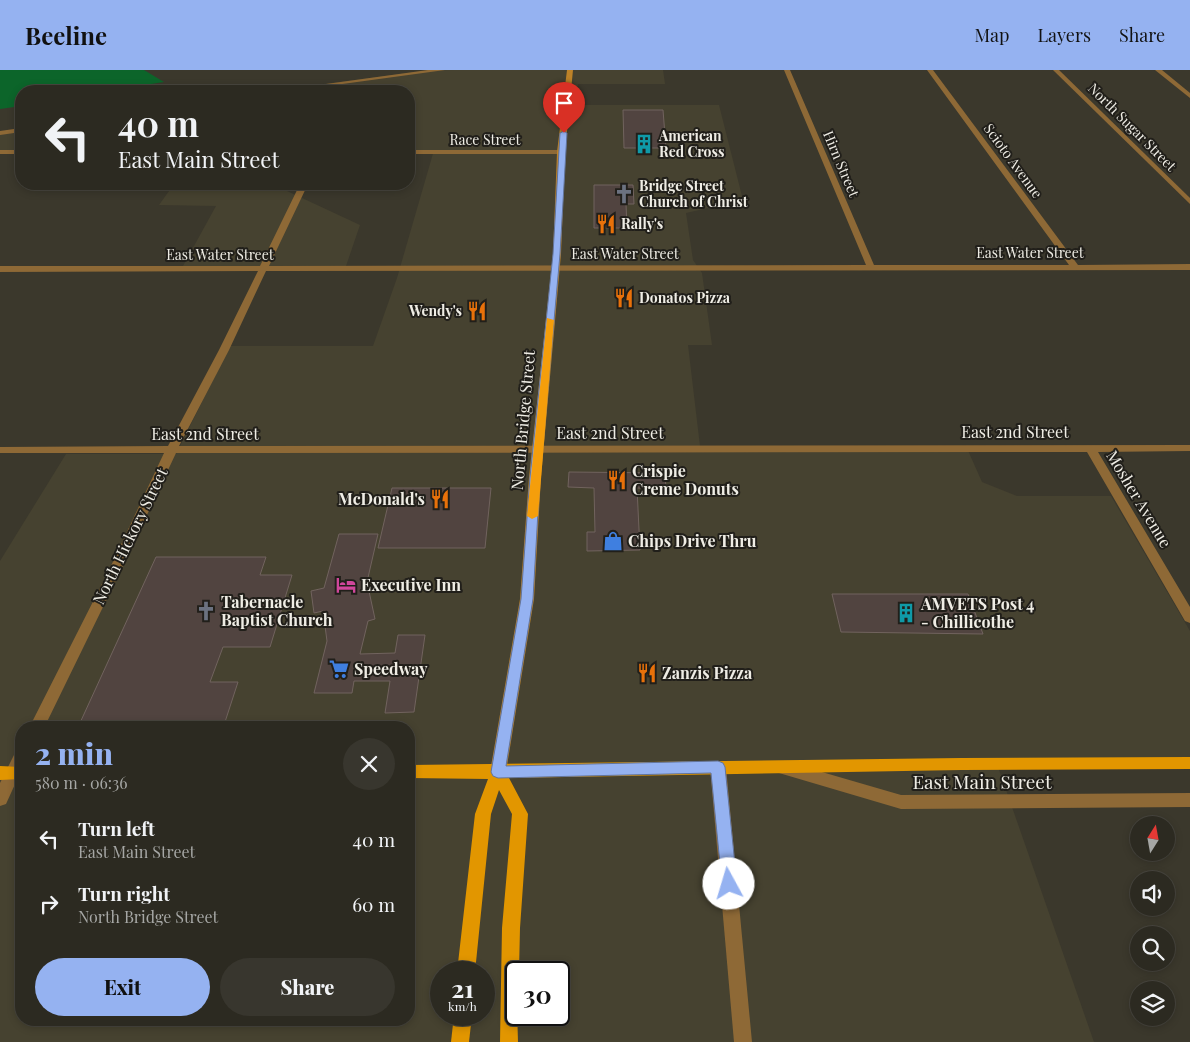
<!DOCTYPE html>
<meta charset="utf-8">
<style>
body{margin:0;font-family:"Playfair Display",serif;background:#38362e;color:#f1f3f6;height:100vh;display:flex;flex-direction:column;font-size:19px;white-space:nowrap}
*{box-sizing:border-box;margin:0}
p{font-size:16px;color:#a6a7a5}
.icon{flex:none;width:28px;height:28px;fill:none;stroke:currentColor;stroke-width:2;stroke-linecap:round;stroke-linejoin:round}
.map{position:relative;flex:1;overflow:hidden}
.drawer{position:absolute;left:15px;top:651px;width:400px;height:305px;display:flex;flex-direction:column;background:#2c2a21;border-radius:20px;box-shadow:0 2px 8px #0003,0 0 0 1px #48463f}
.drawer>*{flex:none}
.hud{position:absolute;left:15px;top:15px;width:400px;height:105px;border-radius:20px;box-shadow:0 2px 8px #0003,0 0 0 1px #48463f;background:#2c2a21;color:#f1f3f6;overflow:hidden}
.needle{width:32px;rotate:11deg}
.tools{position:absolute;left:1130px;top:746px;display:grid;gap:10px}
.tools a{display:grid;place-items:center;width:45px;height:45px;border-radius:50%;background:#2c2a21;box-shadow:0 2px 8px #0003,0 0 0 1px #48463f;font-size:25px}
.speed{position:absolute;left:430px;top:891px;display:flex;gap:10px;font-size:25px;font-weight:700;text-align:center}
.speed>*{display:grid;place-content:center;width:65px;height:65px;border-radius:50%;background:#2c2a21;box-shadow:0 2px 8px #0003,0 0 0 1px #48463f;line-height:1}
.speed small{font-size:12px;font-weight:400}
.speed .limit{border:2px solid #111;border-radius:8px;background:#fff;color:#111}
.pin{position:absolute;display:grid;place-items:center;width:42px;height:42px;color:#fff;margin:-51px -21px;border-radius:50% 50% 50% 0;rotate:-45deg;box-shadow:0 0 5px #0007}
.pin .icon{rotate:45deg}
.me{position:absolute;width:55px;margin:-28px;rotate:354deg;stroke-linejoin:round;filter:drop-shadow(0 0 4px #0008)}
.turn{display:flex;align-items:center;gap:18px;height:105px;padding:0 20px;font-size:22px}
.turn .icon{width:65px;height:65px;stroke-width:2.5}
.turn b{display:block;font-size:35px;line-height:42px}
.round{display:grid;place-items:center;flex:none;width:52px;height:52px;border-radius:26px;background:#38362e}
.summary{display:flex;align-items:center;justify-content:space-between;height:85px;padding:0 20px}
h1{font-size:30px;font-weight:800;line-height:38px;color:#95b2f1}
.cta{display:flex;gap:10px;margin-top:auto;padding:10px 20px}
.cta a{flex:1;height:58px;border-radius:30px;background:#95b2f1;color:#111;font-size:20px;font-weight:800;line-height:58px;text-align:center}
.cta a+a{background:#38362e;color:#f1f3f6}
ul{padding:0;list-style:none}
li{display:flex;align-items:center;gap:15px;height:65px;padding:0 20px}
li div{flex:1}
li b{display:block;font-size:19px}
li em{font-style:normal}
header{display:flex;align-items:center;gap:30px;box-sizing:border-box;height:70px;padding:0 25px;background:#95b2f1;color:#111}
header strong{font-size:24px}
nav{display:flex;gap:28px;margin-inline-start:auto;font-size:18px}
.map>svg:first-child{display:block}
.built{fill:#464230;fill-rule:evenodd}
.green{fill:#0c652a}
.building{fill:#514440;stroke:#71635e}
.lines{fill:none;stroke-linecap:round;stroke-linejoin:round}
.minor{fill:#8e6936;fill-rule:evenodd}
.secondary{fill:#bd8228;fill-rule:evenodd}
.primary{fill:#e29600;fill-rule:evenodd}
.route{fill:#95b2f1;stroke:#61749d}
.slow{fill:#f59e0b}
.labels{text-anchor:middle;stroke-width:4;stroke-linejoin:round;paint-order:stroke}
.far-street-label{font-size:14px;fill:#efede5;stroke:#211f1a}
.far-poi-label{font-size:14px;font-weight:bold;fill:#efede5;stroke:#211f1a;text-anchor:start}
.street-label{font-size:16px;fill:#efede5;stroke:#211f1a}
.poi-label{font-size:16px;font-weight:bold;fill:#efede5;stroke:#211f1a;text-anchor:start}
.near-street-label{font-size:19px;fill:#efede5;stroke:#211f1a}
</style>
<header>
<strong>Beeline</strong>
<nav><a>Map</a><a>Layers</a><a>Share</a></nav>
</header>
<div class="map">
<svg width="1190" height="972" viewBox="0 0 1190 972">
<rect width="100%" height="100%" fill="#3b382c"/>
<g class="built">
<path d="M 431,0 L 663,0 L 665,14 L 578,14 L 576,35 L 719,35 L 743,130 L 686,143 L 693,190 L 702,203 L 712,275 L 688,275 L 700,376 L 966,376 L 982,412 L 1017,426 L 1111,426 L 1190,561 L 1190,693 L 997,694 L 1094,972 L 0,972 L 0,491 L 66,384 L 176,384 L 230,276 L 373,276 L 397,208 L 434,80 L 409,80 L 409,21 L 270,21 ZM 21,658 L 409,658 L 409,950 L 21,950 ZM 441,902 L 484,902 L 484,945 L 441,945 ZM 516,902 L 559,902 L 559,945 L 516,945 Z"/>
<polygon points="21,58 21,80 0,80 0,62"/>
<polygon points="174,114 272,114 360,155 346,196 183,196 216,136 159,135"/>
</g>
<polygon class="green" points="0,0 144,0 164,12 107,21 21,21 21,36 0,39"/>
<g class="building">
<polygon points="623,40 663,40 666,78 624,78"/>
<polygon points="594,115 633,115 634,134 626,134 627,158 594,158"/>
<polygon points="569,402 665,403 666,419 637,418 640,480 587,481 587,462 595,462 594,418 568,417"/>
<polygon points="392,418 491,418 485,478 378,478"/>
<polygon points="339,464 378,464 367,512 375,549 368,551 360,584 395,583 398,565 425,565 414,642 385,643 390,611 354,611 352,623 314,623 327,571 323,541 314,543 311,521 324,518"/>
<polygon points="156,487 266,487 260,505 292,505 270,577 223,577 210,612 238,612 224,655 79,655"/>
<polygon points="832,524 968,524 983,564 841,562"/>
</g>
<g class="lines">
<g class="minor">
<polygon points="428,0 445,0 291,21 275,21"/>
<polygon points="784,0 790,0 874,195 1069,195 927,0 933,0 1078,195 1190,194 1190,200 266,201 229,280 179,376 1190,375 1190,381 1098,382 1190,537 1190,553 1185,551 1087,382 176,383 122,498 44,658 29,658 110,498 164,383 0,383 0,377 168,376 219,280 258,201 0,202 0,196 260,196 300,114 308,114 269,196 866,195"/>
<polygon points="1053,0 1059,0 1190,128 1190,134"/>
<polygon points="1155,0 1162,0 1190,23 1190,28"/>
<polygon points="21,58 21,62 0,65 0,61"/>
<rect x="0" y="80" width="21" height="4"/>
<polygon points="409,80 561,80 565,82 561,84 409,84"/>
<polygon points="21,680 21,701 6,734 0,736 0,713 16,681"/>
<polygon points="718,691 723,692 726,697 752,972 734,972 710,697 713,692"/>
<polygon points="784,691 901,725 1190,723 1190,737 901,739 779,703 776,698 779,693"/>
</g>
<polygon class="secondary" points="567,0 573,0 565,82 561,184 541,407 534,529 506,702 503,707 498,709 493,707 490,702 520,529 529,407 553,184 557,82"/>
<g class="primary">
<polygon points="1190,687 1190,699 961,700 509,708 528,744 520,858 519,902 516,902 518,972 500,972 502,858 512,744 499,720 491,744 475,902 457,902 475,744 488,709 409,708 409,695 961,688"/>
<polygon points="0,696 21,697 21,709 0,710"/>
<polygon points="454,945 472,945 469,972 451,972"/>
</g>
</g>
<polygon class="route" points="564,61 567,63 560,184 540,407 533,529 506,696 718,691 723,693 725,697 737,814 735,819 729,821 724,819 722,814 711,703 498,708 493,706 491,702 521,529 530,407 553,184 560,63"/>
<polygon class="slow" points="547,248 554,250 538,446 532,449 527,446"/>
<defs>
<symbol id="building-bare" viewBox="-9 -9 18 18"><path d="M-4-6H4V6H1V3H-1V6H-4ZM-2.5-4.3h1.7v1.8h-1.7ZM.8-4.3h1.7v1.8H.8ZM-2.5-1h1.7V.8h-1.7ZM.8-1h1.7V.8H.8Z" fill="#0f9aa8" stroke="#211f1a" stroke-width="2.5" paint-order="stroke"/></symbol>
<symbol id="church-bare" viewBox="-9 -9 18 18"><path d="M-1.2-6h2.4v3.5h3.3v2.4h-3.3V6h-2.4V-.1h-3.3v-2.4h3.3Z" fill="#6b7280" stroke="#211f1a" stroke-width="2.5" paint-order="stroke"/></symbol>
<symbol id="restaurant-bare" viewBox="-9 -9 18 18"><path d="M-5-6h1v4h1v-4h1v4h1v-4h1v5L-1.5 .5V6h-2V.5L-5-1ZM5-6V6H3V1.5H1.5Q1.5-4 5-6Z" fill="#e8710a" stroke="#211f1a" stroke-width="2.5" paint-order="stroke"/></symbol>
<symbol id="shop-bare" viewBox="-9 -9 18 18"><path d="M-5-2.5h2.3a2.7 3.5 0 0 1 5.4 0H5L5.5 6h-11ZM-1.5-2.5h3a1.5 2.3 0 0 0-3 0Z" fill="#3f7fe0" stroke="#211f1a" stroke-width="2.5" paint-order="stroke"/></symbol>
<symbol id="hotel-bare" viewBox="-9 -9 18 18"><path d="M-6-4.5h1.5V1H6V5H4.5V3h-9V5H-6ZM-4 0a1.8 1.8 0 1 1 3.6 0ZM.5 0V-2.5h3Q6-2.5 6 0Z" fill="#d1479c" stroke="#211f1a" stroke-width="2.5" paint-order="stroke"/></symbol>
<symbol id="supermarket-bare" viewBox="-9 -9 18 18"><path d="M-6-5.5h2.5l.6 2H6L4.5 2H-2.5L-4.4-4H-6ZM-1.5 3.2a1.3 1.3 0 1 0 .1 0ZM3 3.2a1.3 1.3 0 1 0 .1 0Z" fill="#3f7fe0" stroke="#211f1a" stroke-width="2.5" paint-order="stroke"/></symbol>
</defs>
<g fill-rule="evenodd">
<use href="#building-bare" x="630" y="60" width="28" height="28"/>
<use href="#church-bare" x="610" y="110" width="28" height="28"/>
<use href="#restaurant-bare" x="592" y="140" width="28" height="28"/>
<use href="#restaurant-bare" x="610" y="214" width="28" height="28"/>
<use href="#restaurant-bare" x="463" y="227" width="28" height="28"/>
<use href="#restaurant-bare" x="603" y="396" width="28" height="28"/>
<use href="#restaurant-bare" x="426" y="415" width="28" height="28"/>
<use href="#shop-bare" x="599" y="457" width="28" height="28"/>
<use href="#hotel-bare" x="332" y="501" width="28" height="28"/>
<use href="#church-bare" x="192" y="527" width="28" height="28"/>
<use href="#building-bare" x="892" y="529" width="28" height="28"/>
<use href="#supermarket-bare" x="325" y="585" width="28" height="28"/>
<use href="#restaurant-bare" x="633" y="589" width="28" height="28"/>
</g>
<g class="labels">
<g class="far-street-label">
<text transform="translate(1132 57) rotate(45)" y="5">North Sugar Street</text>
<text x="485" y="75">Race Street</text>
<text transform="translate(1013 91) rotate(54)" y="5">Scioto Avenue</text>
<text transform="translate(841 94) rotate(67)" y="5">Hirn Street</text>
<text x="1030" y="188">East Water Street</text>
<text x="625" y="189">East Water Street</text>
<text x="220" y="190">East Water Street</text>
</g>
<g class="far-poi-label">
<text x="659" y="71">American<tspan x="659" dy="16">Red Cross</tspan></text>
<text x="639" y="121">Bridge Street<tspan x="639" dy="16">Church of Christ</tspan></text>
<text x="621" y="159">Rally's</text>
<text x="639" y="233">Donatos Pizza</text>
<text x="462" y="246" text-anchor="end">Wendy's</text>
</g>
<g class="street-label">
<text transform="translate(523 350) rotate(-85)" y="6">North Bridge Street</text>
<text x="1015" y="368">East 2nd Street</text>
<text x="610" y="369">East 2nd Street</text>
<text x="205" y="370">East 2nd Street</text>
<text transform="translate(1139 429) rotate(59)" y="6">Mosher Avenue</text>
<text transform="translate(130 466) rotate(-64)" y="6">North Hickory Street</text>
</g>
<g class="poi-label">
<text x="632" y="407">Crispie<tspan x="632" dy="18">Creme Donuts</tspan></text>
<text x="425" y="435" text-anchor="end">McDonald's</text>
<text x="628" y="477">Chips Drive Thru</text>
<text x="361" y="521">Executive Inn</text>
<text x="221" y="538">Tabernacle<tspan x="221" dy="18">Baptist Church</tspan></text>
<text x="921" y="540">AMVETS Post 4<tspan x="921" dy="18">- Chillicothe</tspan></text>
<text x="354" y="605">Speedway</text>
<text x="662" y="609">Zanzis Pizza</text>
</g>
<g class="near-street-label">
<text x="982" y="719">East Main Street</text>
</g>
</g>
</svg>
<div class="tools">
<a><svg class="needle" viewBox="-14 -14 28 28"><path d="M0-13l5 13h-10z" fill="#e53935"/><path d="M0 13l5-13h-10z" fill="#a6a7a5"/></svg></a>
<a><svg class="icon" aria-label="sound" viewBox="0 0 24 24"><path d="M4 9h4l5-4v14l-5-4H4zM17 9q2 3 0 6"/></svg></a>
<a><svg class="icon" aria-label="search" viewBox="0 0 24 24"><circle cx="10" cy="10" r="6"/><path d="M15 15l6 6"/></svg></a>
<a><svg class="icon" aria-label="layers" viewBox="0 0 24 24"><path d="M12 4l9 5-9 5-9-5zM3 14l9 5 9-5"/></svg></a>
</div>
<div class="speed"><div>21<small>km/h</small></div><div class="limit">30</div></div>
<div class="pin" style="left:564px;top:63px;background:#d93025"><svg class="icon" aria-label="arrive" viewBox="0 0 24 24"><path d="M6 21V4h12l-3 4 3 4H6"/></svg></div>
<svg class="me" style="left:729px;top:814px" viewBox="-20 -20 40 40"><circle r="19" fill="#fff"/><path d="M0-13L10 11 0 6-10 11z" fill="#95b2f1"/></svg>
<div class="hud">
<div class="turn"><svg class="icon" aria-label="left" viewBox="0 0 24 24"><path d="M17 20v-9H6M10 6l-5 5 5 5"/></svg><div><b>40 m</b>East Main Street</div></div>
</div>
<section class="drawer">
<div class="summary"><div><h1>2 min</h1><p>580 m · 06:36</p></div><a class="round"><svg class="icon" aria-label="close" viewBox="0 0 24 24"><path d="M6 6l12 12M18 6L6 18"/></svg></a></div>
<ul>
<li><svg class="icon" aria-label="left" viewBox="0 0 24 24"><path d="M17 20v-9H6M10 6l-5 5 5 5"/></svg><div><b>Turn left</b><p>East Main Street</p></div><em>40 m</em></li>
<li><svg class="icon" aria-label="right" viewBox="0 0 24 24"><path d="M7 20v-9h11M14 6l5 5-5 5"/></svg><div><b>Turn right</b><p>North Bridge Street</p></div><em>60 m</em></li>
</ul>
<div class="cta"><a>Exit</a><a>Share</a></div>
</section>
</div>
